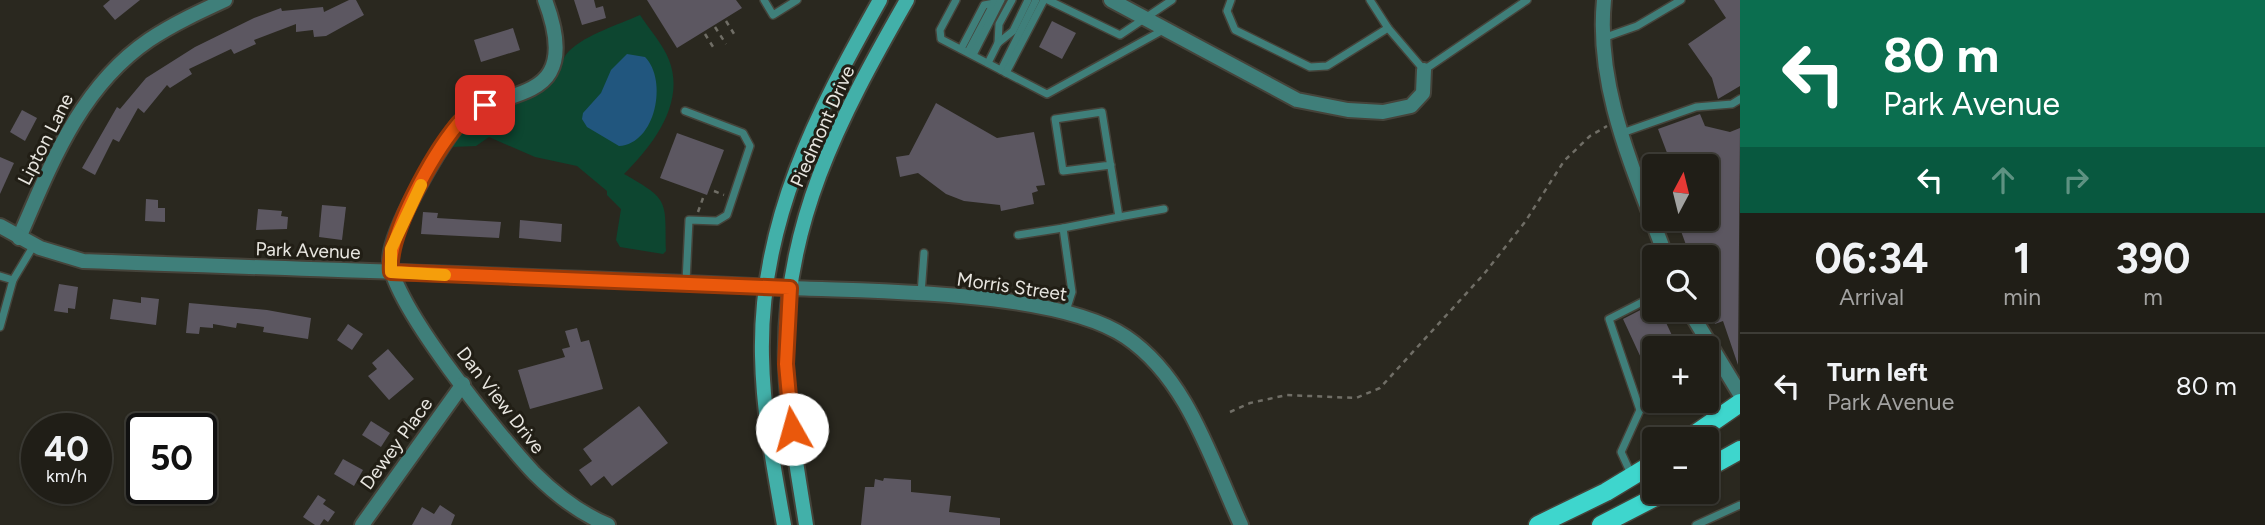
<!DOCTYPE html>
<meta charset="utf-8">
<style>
body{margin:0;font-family:Figtree,sans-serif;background:#2d2b24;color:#f1f3f6;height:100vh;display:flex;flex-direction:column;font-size:26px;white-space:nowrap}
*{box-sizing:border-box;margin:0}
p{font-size:23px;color:#a2a2a1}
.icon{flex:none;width:38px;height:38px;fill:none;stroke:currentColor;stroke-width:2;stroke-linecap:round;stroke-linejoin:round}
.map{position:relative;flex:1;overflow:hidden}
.sheet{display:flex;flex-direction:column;background:#201e17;width:525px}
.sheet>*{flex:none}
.guide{background:#0b6e4f;color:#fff;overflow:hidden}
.needle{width:46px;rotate:7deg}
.buttons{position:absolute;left:1642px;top:154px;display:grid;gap:14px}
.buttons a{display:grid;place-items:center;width:77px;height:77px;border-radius:7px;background:#201e17;box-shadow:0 2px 5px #0004,0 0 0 2px #3d3c36;font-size:35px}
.speed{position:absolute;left:21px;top:413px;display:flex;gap:14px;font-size:35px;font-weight:700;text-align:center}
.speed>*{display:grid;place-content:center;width:91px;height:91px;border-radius:50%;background:#201e17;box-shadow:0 2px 5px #0004,0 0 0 2px #3d3c36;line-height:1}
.speed small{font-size:18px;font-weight:400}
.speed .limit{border:4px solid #111;border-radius:10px;background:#fff;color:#111}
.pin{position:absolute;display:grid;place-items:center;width:60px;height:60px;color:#fff;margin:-30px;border-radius:14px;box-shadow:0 4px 10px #0006}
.me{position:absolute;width:77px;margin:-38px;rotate:353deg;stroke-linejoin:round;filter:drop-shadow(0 0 5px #0008)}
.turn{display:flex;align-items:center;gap:24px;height:147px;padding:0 28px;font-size:32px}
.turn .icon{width:91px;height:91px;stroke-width:2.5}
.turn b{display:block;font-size:49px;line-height:60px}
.lanes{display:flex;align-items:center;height:66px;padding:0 28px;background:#0003;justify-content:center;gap:35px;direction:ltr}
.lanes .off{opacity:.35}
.eta{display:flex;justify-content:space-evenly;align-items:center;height:119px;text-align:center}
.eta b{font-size:42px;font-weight:700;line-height:49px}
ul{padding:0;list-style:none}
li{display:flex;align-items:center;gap:21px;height:105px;padding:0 28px;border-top:2px solid #3d3c36}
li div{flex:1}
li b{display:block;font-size:26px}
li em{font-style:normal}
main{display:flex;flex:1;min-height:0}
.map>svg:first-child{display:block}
.green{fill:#0d4630}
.water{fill:#21567e}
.building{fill:#5c5761}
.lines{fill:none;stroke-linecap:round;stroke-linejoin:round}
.service-casing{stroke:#45433a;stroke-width:10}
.minor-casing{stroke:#45433a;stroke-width:18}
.tertiary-casing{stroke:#45433a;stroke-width:18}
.secondary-casing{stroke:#45433a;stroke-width:18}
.primary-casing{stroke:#45433a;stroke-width:21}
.path{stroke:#706e66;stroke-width:2.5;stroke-dasharray:5 5;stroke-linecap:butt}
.service{stroke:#3f7f7a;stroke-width:7}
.minor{stroke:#3f7f7a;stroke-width:14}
.tertiary{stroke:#3f7f7a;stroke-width:14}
.secondary{stroke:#42b0a9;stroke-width:14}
.primary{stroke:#3ed6cd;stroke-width:18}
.route-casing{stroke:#983908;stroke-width:18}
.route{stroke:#ea580c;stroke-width:12}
.slow{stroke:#f59e0b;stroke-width:12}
.labels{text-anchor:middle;stroke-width:6;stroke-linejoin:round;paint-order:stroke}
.street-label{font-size:19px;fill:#e8e6e0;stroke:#211e15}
</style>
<main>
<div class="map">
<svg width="1740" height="525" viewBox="0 0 1740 525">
<rect width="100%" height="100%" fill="#2a281f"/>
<path class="green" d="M 640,15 C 649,29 663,44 669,60 C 686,103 652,146 624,174 C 670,200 665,200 666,251 L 663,254 L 620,247 L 616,240 L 621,209 L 607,195 L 607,191 L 577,166 L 535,157 L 489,137 L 476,146 L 451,147 C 476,103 510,109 550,84 C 558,74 561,59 569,51 C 587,34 618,25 640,15 Z"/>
<path class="water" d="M 627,54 L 645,57 C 668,80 656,144 619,146 L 587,127 L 582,119 L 583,113 L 601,93 L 611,70 Z"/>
<g class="building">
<polygon points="110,0 140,0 115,20 103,6"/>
<polygon points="349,0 356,0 364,15 326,36 314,37 313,30 296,32 296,24 254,40 256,44 234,54 231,49 189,69 192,74 170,88 167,85 144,113 138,108 119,142 113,139 95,175 82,168 117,107 120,109 146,78 195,47 254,18 281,8 282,11 323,7 324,12"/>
<polygon points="574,0 594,0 596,8 603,6 606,18 582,25"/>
<polygon points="647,0 736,0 742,8 677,48"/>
<polygon points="1714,0 1740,0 1740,86 1718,99 1712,78 1688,44 1726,18"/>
<polygon points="1052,21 1076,33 1062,59 1039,47"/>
<polygon points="513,28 520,50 481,62 474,40"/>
<polygon points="936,103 997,138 1034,132 1045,185 1036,186 1038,191 1032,193 1034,204 1001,211 1000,205 964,201 946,194 918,173 900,177 896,157 909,155"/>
<polygon points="22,110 37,118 25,141 10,132"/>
<polygon points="1700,114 1705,126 1730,132 1740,128 1738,365 1723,321 1715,324 1706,300 1706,291 1709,290 1706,257 1698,257 1695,251 1689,253 1678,223 1683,219 1706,219 1706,166 1672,166 1658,129"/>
<polygon points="677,133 724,150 707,195 660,178"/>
<polygon points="0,157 14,163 0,194"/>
<polygon points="146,199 158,200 158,208 165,208 165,222 145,221"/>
<polygon points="322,205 346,207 342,240 319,237"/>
<polygon points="258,209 282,211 281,216 288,217 287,229 256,230"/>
<polygon points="423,212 438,213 437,218 501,222 499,238 421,234"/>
<polygon points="520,220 562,224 561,242 519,238"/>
<polygon points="59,284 78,287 75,309 68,308 68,313 54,311"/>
<polygon points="141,297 159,299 156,325 110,319 113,299 141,303"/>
<polygon points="189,303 267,310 311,318 308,339 263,332 264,327 237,323 236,328 213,324 213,328 200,327 199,334 186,333"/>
<polygon points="1654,303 1654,310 1660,310 1678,348 1654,348 1654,386 1623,319"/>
<polygon points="348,324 363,334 352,350 337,340"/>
<polygon points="577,328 581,342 589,340 603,389 530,409 518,370 565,357 562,349 570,347 565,331"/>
<polygon points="388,349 414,379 389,400 368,376 377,369 372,363"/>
<polygon points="639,406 668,443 612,486 604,476 591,486 579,470 592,461 583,449"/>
<polygon points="371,421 390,433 381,447 362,435"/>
<polygon points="343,459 363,470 354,486 334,474"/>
<polygon points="884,478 911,480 911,492 951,496 949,512 1000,518 1000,525 861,525 865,487 874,487 875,479 883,481"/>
<polygon points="318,495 326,500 323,504 335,512 328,522 324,519 320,525 315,525 303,517"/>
<polygon points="440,505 455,515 451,525 412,525 422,507 434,514"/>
</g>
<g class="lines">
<defs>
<g id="service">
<polyline points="764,0 773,15 797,0"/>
<polyline points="956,0 940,30 941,39 1047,94 1165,29"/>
<polyline points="1048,0 1120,35 1172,0"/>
<polyline points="1231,0 1227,11 1235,30 1310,67 1327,66 1388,28"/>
<polyline points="1370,0 1388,28 1424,70 1527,0"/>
<polyline points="1603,38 1637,26 1681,0"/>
<polyline points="998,43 999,24 1012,0"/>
<polyline points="961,49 984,5 994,3"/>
<polyline points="968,52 995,1"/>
<polyline points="973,55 1001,0"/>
<polyline points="988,63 998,43 1013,31 1028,0"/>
<polyline points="1001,70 1036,0"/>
<polyline points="1006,73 1044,0"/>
<polyline points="685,111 743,133 750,146 727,215 717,221 689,220 686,282"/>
<polyline points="1622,133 1696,107 1732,104 1740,99"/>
<polyline points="1119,217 1164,209"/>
<polyline points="1018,235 1063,228"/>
<polyline points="0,276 13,280"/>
<polyline points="921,294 924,253"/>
<polyline points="1654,296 1609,319 1640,410 1660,401"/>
<polyline points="1066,311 1072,292 1063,228 1119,217 1102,112 1055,119 1063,171 1111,165"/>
<polyline points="0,327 13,280 34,245"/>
<polyline points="1706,379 1725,370"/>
<polyline points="1632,476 1621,452 1640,410"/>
<polyline points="1696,525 1740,505"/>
</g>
<g id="minor">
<path d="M 545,0 C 553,21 562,51 550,72 C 534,101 478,96 456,127 C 437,152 391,229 390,259 C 388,300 503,440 534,473 C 556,495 579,513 608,525"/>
<polyline points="1111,0 1297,100 1348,110 1383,112 1411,106 1423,93 1424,70"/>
<path d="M 1604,0 C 1595,90 1636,174 1666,257"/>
<path d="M 19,238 C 51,164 80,87 149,40 C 173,24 199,12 225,0"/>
<polyline points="1689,310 1740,394"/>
<polyline points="362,525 463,384"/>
</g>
<path id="tertiary" d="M 0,226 L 40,248 L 83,261 C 320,270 556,276 793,288 C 879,292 1057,290 1126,337 C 1188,379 1211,460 1241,525"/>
<g id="secondary">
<path d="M 784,525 C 774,469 763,413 762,356 C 759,222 817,112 880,0"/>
<path d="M 806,525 C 798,473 788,420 786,367 C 781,227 840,117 907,0"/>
</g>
<g id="primary">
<polyline points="1688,439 1740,403"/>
<polyline points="1706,469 1740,450"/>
<polyline points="1538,525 1606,492 1654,463"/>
<polyline points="1601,525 1665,492"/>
</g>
</defs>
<use href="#service" class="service-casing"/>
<use href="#minor" class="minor-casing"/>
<use href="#tertiary" class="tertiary-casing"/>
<use href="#secondary" class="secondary-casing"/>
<use href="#primary" class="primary-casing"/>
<g class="path">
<polyline points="726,21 736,37"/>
<polyline points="715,27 726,44"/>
<polyline points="705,34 715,50"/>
<polyline points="714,191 724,195"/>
<polyline points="698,212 703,198"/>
<polyline points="1230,412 1250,403 1287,395 1356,398 1380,388 1484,274 1525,222 1564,161 1590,136 1607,126"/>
</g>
<use href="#service" class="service"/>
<use href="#minor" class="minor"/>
<use href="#tertiary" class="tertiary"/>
<use href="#secondary" class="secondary"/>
<use href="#primary" class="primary"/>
</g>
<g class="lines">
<defs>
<path id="route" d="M 485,105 C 475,110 466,115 458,124 C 433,154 387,235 391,272 L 790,288 L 786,364 L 792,429"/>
</defs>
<use href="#route" class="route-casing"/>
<use href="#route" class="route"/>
<polyline class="slow" points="421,185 391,249 391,272 445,275"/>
</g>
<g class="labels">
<g class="street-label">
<text transform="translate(822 126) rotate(-66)" y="7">Piedmont Drive</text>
<text transform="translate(45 139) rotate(-63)" y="7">Lipton Lane</text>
<text transform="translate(308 250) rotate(2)" y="7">Park Avenue</text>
<text transform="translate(1012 286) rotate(8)" y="7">Morris Street</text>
<text transform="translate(501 400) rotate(52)" y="7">Dan View Drive</text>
<text transform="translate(396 443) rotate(-54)" y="7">Dewey Place</text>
</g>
</g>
</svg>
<div class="buttons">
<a><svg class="needle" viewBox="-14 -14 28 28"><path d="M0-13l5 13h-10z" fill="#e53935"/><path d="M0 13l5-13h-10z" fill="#a2a2a1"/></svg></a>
<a><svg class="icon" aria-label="search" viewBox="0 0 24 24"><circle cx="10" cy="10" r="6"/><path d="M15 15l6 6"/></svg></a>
<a>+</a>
<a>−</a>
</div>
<div class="speed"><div>40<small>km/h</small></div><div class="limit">50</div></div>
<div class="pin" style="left:485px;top:105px;background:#d93025"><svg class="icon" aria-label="arrive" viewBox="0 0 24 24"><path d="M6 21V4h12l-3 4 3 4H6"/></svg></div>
<svg class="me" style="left:792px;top:429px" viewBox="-20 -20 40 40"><circle r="19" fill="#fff"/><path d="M0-13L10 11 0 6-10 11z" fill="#ea580c"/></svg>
</div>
<section class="sheet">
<div class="guide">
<div class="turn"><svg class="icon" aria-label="left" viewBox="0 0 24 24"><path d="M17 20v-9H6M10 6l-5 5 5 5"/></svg><div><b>80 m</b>Park Avenue</div></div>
<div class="lanes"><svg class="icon" aria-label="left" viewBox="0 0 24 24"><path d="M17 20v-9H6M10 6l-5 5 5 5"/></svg><svg class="icon off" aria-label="ahead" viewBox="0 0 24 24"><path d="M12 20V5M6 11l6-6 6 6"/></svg><svg class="icon off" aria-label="right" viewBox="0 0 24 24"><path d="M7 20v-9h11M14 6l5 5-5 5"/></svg></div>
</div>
<div class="eta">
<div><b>06:34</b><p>Arrival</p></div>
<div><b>1</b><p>min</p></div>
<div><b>390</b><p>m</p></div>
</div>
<ul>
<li><svg class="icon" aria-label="left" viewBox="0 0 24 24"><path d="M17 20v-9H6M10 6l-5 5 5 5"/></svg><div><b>Turn left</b><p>Park Avenue</p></div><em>80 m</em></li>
</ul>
</section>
</main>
